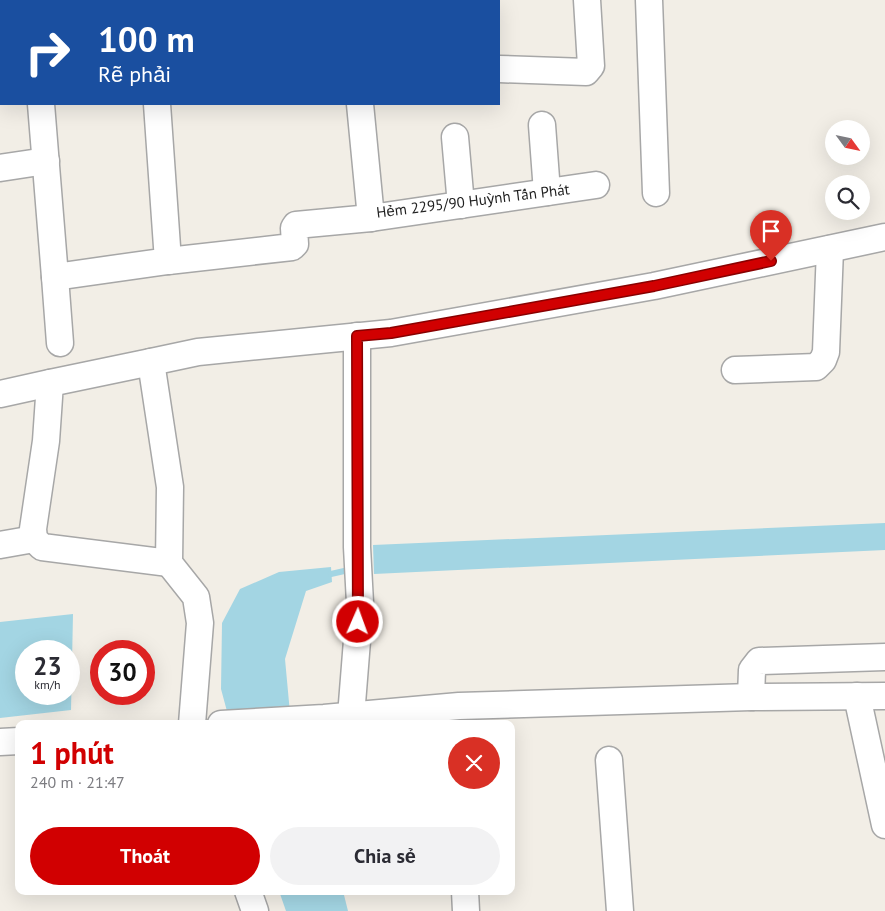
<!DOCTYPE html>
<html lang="vi">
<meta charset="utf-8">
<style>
body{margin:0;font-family:"PT Sans",sans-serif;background:#f2f2f3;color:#2b2b33;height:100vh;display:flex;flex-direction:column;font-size:19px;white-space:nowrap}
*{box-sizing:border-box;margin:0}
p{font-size:16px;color:#7c7c81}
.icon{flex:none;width:28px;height:28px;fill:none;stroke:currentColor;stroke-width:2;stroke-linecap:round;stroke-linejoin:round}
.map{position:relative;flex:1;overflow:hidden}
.sheet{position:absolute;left:15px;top:720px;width:500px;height:175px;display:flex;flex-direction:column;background:#fff;border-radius:10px;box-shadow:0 5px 20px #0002}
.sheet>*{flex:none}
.top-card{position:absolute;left:0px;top:0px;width:500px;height:105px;box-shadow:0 5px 20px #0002;background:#1a4fa0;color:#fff;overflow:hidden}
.needle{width:32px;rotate:123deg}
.controls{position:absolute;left:825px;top:120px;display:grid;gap:10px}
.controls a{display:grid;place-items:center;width:45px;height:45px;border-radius:50%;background:#fff;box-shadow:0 5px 20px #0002;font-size:25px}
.speed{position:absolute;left:15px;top:640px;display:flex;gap:10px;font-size:25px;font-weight:700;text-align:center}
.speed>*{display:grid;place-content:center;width:65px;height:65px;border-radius:50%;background:#fff;box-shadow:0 5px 20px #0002;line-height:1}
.speed small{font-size:12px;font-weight:400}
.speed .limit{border:8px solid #d22;background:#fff;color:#111}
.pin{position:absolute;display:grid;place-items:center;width:42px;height:42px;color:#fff;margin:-51px -21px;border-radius:50% 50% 50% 0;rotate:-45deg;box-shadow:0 0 5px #0007}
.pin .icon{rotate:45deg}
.me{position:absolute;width:55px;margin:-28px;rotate:2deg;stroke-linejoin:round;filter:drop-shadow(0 0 4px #0008)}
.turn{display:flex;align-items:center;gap:18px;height:105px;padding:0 15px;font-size:22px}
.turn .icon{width:65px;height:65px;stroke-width:2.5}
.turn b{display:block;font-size:35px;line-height:42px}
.round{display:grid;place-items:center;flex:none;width:52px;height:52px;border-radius:26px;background:#f2f2f3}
.overview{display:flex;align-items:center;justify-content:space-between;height:85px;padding:0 15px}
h1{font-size:30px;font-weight:800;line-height:38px;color:#d10001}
.action{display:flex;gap:10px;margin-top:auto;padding:10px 15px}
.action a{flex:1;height:58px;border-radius:30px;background:#d10001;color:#fff;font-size:20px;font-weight:800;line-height:58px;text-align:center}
.action a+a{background:#f2f2f3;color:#2b2b33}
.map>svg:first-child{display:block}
.water{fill:#a3d5e3;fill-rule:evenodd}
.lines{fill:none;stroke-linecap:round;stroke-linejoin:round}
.stream{stroke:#a3d5e3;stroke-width:6}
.minor-casing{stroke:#a7a7a7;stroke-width:29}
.minor{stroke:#fff;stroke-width:26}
.route-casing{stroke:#880001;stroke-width:12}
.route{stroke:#d10001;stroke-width:9}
.labels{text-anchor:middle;stroke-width:4;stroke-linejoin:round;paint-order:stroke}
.street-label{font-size:15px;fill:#202020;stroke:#fff}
</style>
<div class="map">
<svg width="885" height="911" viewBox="0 0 885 911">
<rect width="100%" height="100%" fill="#f2eee6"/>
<g class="water">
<polygon points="885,523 885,550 374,574 373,545"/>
<polygon points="331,567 332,582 306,591 285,659 291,724 228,715 221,689 222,623 240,589 279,572"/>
<path d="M 73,614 L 71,710 L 0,718 L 0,622 ZM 26,651 L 69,651 L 69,694 L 26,694 Z"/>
<polygon points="279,891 343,891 348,911 286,911"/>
</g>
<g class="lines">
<polyline class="stream" points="331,574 353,569"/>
<defs>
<g id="minor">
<polyline points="32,0 32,1"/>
<polyline points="148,0 148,1"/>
<polyline points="346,0 346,1"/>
<polyline points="649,0 656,193"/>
<polyline points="435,1 435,0"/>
<polyline points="499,69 586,72 591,66 587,0"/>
<polyline points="41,104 55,277 168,261 157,104"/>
<polyline points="360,104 371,218 596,185"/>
<polyline points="542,125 547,192"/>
<polyline points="455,137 461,205"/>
<polyline points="0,168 46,161"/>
<polyline points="168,261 292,247 295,244 294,228 296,225 371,218"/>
<polyline points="55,277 60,343"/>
<polyline points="151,362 50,383 46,441 33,529 34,539 42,547 169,563"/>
<polyline points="735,370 816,367 823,360 826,352 830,249"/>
<polyline points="0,394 50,383"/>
<polyline points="0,545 34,539"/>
<polyline points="857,696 885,825"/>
<polyline points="751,697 752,670 759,661 885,657"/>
<polyline points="351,716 360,603 357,547 357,336"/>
<polyline points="192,724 200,623 196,597 169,563 170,487 151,362 198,352 391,333 654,286 885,237"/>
<polyline points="221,724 324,718 459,706 751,697 885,696"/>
<polyline points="0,742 19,741"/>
<polyline points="609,760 620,911"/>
<polyline points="248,891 255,911"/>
<polyline points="465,891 466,911"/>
</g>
</defs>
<use href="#minor" class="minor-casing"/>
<use href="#minor" class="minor"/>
</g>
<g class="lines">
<defs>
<polyline id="route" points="358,622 357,336 391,333 654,286 771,261"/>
</defs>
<use href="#route" class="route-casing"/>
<use href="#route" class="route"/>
</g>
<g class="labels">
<g class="street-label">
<text transform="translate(473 201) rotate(-7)" y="5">Hẻm 2295/90 Huỳnh Tấn Phát</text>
</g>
</g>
</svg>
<div class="controls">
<a><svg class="needle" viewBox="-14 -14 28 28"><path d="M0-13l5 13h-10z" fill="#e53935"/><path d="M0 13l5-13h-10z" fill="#7c7c81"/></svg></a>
<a><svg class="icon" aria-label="search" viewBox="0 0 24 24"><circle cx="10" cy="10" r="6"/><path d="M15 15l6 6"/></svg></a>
</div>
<div class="speed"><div>23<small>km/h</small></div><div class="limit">30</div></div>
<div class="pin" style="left:771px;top:261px;background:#d93025"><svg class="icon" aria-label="arrive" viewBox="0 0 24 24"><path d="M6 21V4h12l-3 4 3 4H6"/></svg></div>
<svg class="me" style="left:358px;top:622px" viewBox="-20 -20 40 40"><circle r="17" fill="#d10001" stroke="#fff" stroke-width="3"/><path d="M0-11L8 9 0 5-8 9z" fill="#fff"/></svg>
<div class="top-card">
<div class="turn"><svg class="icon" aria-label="right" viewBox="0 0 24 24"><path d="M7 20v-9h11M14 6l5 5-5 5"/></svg><div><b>100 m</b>Rẽ phải</div></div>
</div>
<section class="sheet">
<div class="overview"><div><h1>1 phút</h1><p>240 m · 21:47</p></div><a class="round" style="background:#d93025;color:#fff"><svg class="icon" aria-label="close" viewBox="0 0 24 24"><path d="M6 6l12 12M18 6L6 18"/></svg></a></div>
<div class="action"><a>Thoát</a><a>Chia sẻ</a></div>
</section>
</div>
